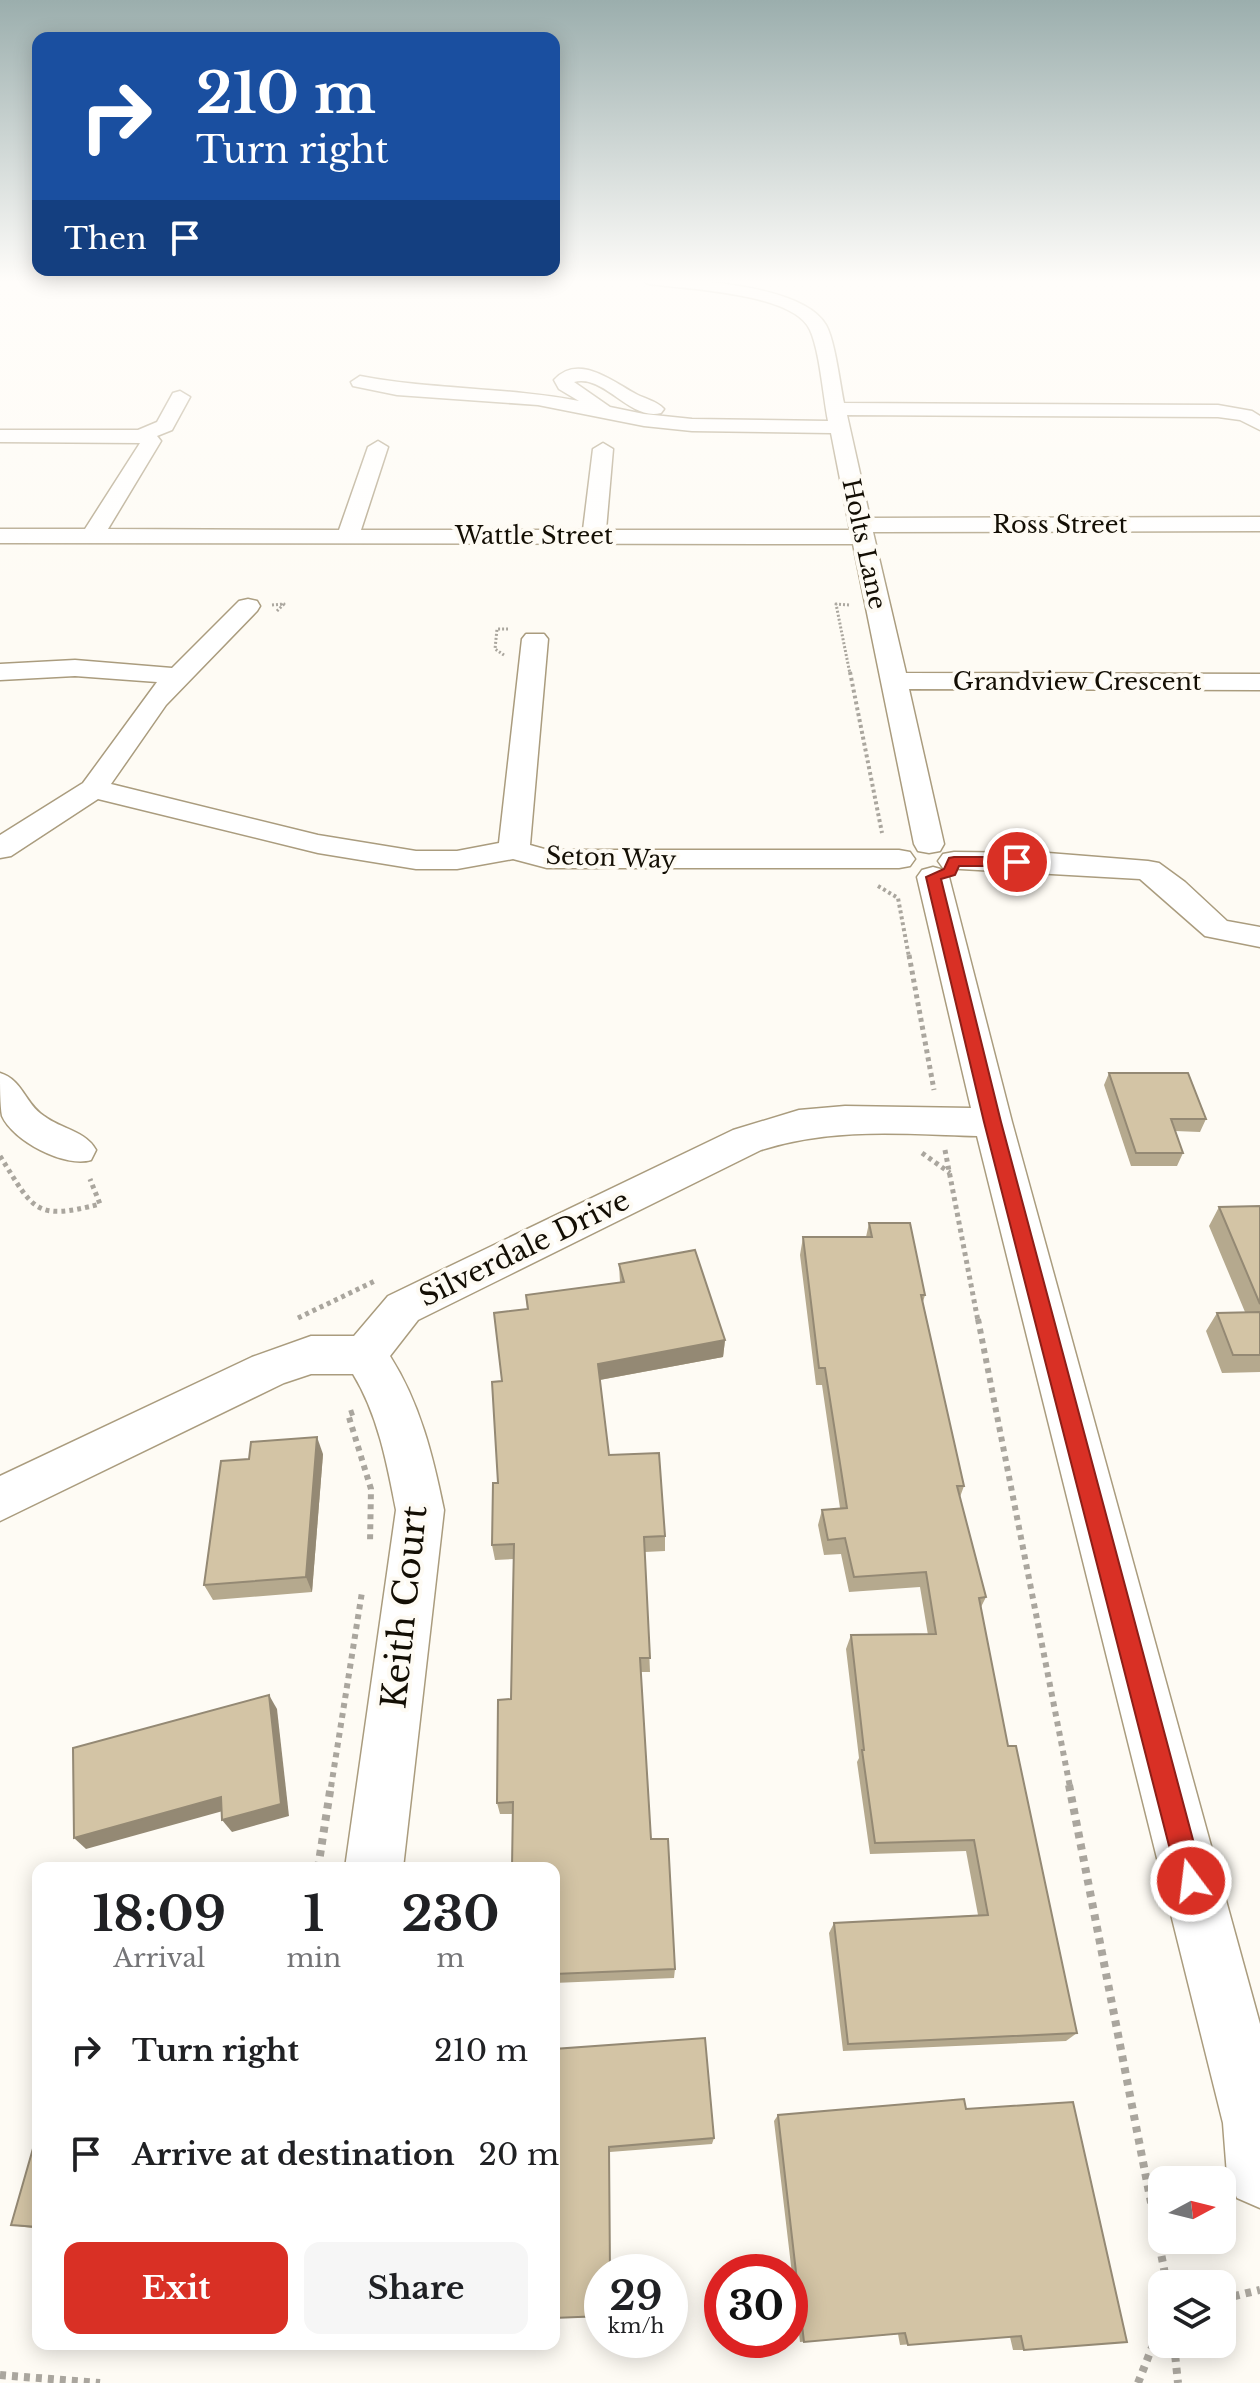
<!DOCTYPE html>
<style>
body{margin:0;font-family:"Libre Baskerville",serif;background:#f6f6f6;color:#202124;height:100vh;display:flex;flex-direction:column;font-size:30px;white-space:nowrap}
*{box-sizing:border-box;margin:0}
p{font-size:26px;color:#757577}
.icon{flex:none;width:44px;height:44px;fill:none;stroke:currentColor;stroke-width:2;stroke-linecap:round;stroke-linejoin:round}
.map{position:relative;flex:1;overflow:hidden}
.panel{position:absolute;left:32px;top:1862px;width:528px;height:488px;display:flex;flex-direction:column;background:#fff;border-radius:16px;box-shadow:0 4px 20px #0003}
.panel>*{flex:none}
.guide{position:absolute;left:32px;top:32px;width:528px;height:244px;border-radius:16px;box-shadow:0 4px 20px #0003;background:#1a4fa0;color:#fff;overflow:hidden}
.needle{width:52px;rotate:83deg}
.tools{position:absolute;left:1148px;top:2166px;display:grid;gap:16px}
.tools a{display:grid;place-items:center;width:88px;height:88px;border-radius:16px;background:#fff;box-shadow:0 4px 20px #0003;font-size:40px}
.speed{position:absolute;left:584px;top:2254px;display:flex;gap:16px;font-size:40px;font-weight:700;text-align:center}
.speed>*{display:grid;place-content:center;width:104px;height:104px;border-radius:50%;background:#fff;box-shadow:0 4px 20px #0003;line-height:1}
.speed small{font-size:20px;font-weight:400}
.speed .limit{border:12px solid #d22;background:#fff;color:#111}
.pin{position:absolute;display:grid;place-items:center;width:68px;height:68px;color:#fff;margin:-34px;border:4px solid #fff;border-radius:50%;box-shadow:0 2px 8px #0007}
.me{position:absolute;width:88px;margin:-44px;rotate:345deg;stroke-linejoin:round;filter:drop-shadow(0 0 6px #0008)}
.turn{display:flex;align-items:center;gap:28px;height:168px;padding:0 32px;font-size:36px}
.turn .icon{width:104px;height:104px;stroke-width:2.5}
.turn b{display:block;font-size:56px;line-height:68px}
.then{display:flex;align-items:center;height:76px;padding:0 32px;background:#0003;gap:16px;font-size:30px}
.eta{display:flex;justify-content:space-evenly;align-items:center;height:136px;text-align:center}
.eta b{font-size:48px;font-weight:700;line-height:56px}
.primary-button{display:flex;gap:16px;margin-top:auto;padding:16px 32px}
.primary-button a{flex:1;height:92px;border-radius:16px;background:#d93025;color:#fff;font-size:32px;font-weight:700;line-height:92px;text-align:center}
.primary-button a+a{background:#f6f6f6;color:#202124}
ul{padding:0;list-style:none}
li{display:flex;align-items:center;gap:24px;height:104px;padding:0 32px}
li div{flex:1}
li b{display:block;font-size:30px}
li em{font-style:normal}
.map>svg:first-child{display:block}
.lines{fill:none;stroke-linecap:round;stroke-linejoin:round}
.minor-casing{stroke:#aa9c7e;stroke-width:3}
.path-far4{stroke:#aaa69e;stroke-width:3;stroke-dasharray:2 2;stroke-linecap:butt}
.path-far3{stroke:#aaa69e;stroke-width:4;stroke-dasharray:3 3;stroke-linecap:butt}
.path-far2{stroke:#aaa69e;stroke-width:5;stroke-dasharray:4 4;stroke-linecap:butt}
.path-far1{stroke:#aaa69e;stroke-width:6;stroke-dasharray:5 5;stroke-linecap:butt}
.path{stroke:#aaa69e;stroke-width:8;stroke-dasharray:6 6;stroke-linecap:butt}
.minor{fill:#fff;fill-rule:evenodd}
.wall{fill:#b5a98e}
.shaded-wall{fill:#948974}
.building{fill:#d3c4a5;stroke:#948974;stroke-width:2}
.route{fill:#d93025;stroke:#8d1f18;stroke-width:2}
.labels{text-anchor:middle;stroke-width:8;stroke-linejoin:round;paint-order:stroke}
.far-street-label{font-size:24px;fill:#130e04;stroke:#fefbf4}
.street-label{font-size:28px;fill:#130e04;stroke:#fefbf4}
.near-street-label{font-size:34px;fill:#130e04;stroke:#fefbf4}
</style>
<div class="map">
<svg width="1260" height="2383" viewBox="0 0 1260 2383">
<rect width="100%" height="100%" fill="#fefbf4"/>
<g class="lines">
<defs>
<g id="minor">
<path d="M 641,279 C 684,278 803,284 826,325 C 835,341 840,384 844,403 L 1218,405 L 1252,411 L 1260,416 L 1260,430 L 1240,420 L 1218,417 L 847,415 L 870,518 L 1260,517 L 1260,531 L 873,532 L 906,673 L 1260,674 L 1260,690 L 909,689 L 944,844 L 940,851 L 929,853 L 918,851 L 914,844 L 853,544 L 0,543 L 0,529 L 85,529 L 140,443 L 0,442 L 0,430 L 138,430 L 157,422 L 173,393 L 180,391 L 190,397 L 172,430 L 157,436 L 161,441 L 108,529 L 339,530 L 368,447 L 378,441 L 388,447 L 361,530 L 583,530 L 593,449 L 603,443 L 613,449 L 606,530 L 850,530 L 831,433 L 692,431 L 644,426 L 538,405 L 397,395 L 353,386 L 351,382 L 360,376 C 432,390 506,387 579,401 L 559,389 L 554,380 C 578,353 612,381 636,394 C 645,399 657,401 664,409 L 661,413 C 629,421 605,374 574,382 L 610,407 L 644,414 L 692,419 L 828,421 C 823,396 820,352 810,330 C 794,293 686,289 649,284 Z"/>
<polygon points="248,599 257,601 260,606 257,611 166,705 111,784 318,835 416,851 457,851 499,843 522,639 526,634 544,634 548,639 530,845 548,850 899,850 910,852 915,859 910,866 899,868 547,868 513,859 457,869 416,869 318,853 98,799 11,856 0,858 0,835 83,783 157,682 75,676 0,680 0,664 75,660 172,668 239,601"/>
<polygon points="954,852 1048,853 1148,861 1159,863 1185,882 1227,921 1260,927 1260,947 1205,936 1140,879 943,868 938,861 943,854"/>
<path d="M 933,867 L 944,870 L 949,877 L 1012,1122 L 1260,2024 L 1260,2208 L 1237,2198 L 1227,2175 L 1223,2123 L 977,1136 C 902,1134 833,1127 761,1150 L 418,1320 L 390,1356 C 420,1403 433,1456 444,1510 L 403,1868 L 345,1868 L 396,1510 C 387,1463 378,1415 353,1374 L 311,1374 L 284,1383 L 0,1521 L 0,1476 L 252,1357 L 311,1336 L 354,1336 L 388,1296 L 733,1130 L 799,1110 L 845,1106 L 971,1108 L 917,877 L 922,870 Z"/>
<path d="M 0,1073 C 23,1080 25,1104 44,1116 C 61,1129 86,1131 96,1150 L 91,1160 C 65,1168 13,1141 2,1116 C 0,1105 0,1085 0,1073 Z"/>
</g>
</defs>
<use href="#minor" class="minor-casing"/>
<g class="path-far4">
<polyline points="272,605 284,604 276,612"/>
<polyline points="849,605 836,604 850,674"/>
<polyline points="504,655 495,649 497,629 508,629"/>
</g>
<g class="path-far3">
<polyline points="850,672 882,833"/>
<polyline points="878,886 898,898 909,957"/>
</g>
<g class="path-far2">
<polyline points="909,955 934,1090"/>
<polyline points="945,1150 978,1321"/>
<polyline points="922,1153 950,1173"/>
<path d="M 0,1156 C 34,1210 34,1221 100,1204 L 90,1179"/>
<polyline points="298,1318 375,1281"/>
</g>
<g class="path-far1">
<polyline points="978,1319 1070,1787"/>
<polyline points="354,1412 348,1414 371,1489 370,1543"/>
<polyline points="331,1787 362,1592"/>
</g>
<g class="path">
<polyline points="1069,1785 1167,2284"/>
<polyline points="318,1868 331,1785"/>
<polyline points="1222,2299 1260,2290"/>
<polyline points="1174,2344 1178,2383"/>
<polyline points="0,2375 100,2383"/>
<polyline points="1138,2383 1162,2322"/>
</g>
<use href="#minor" class="minor"/>
</g>
<g class="wall">
<polygon points="1109,1073 1206,1119 1200,1132 1175,1131 1183,1153 1177,1166 1131,1166 1104,1085"/>
<polygon points="1260,1206 1260,1372 1222,1373 1206,1331 1217,1313 1245,1312 1209,1226 1219,1207"/>
<polygon points="869,1223 925,1295 923,1302 964,1486 960,1497 986,1597 981,1607 1008,1746 1077,2033 1066,2041 843,2051 829,1933 834,1923 978,1915 966,1851 870,1854 857,1762 859,1758 846,1649 851,1635 928,1635 920,1587 849,1592 841,1554 824,1555 818,1525 822,1510 840,1508 822,1385 816,1385 800,1255 803,1237 866,1237"/>
<polygon points="619,1264 725,1340 723,1357 600,1380 609,1455 665,1536 665,1551 645,1552 650,1672 641,1672 651,1839 675,1969 674,1978 554,1983 554,1868 513,1814 500,1814 497,1803 511,1699 514,1559 495,1560 492,1545 498,1483 502,1381 527,1309 526,1295 620,1283"/>
<polygon points="323,1454 312,1592 213,1600 204,1585"/>
<polygon points="554,2049 714,2138 712,2144 610,2152 602,2272 602,2317 554,2318"/>
<polygon points="1073,2102 1024,2350 1013,2350 1010,2337 900,2345 898,2334 800,2342 774,2121 778,2115 966,2109"/>
<polygon points="38,2131 38,2229 11,2225"/>
</g>
<g class="shaded-wall">
<polygon points="725,1340 723,1357 599,1380 598,1364"/>
<polygon points="317,1437 323,1454 312,1592 306,1577"/>
<polygon points="269,1695 277,1709 289,1816 232,1832 222,1820"/>
<polygon points="221,1797 230,1809 86,1849 74,1838"/>
</g>
<g class="building">
<polygon points="1109,1073 1188,1073 1206,1119 1171,1119 1183,1153 1136,1153"/>
<polygon points="1260,1206 1260,1304 1219,1207"/>
<polygon points="869,1223 910,1223 925,1295 921,1295 964,1486 957,1486 986,1597 979,1598 1008,1746 1016,1746 1077,2033 848,2044 834,1923 988,1915 974,1840 875,1843 862,1750 864,1750 851,1635 936,1634 926,1572 854,1577 845,1538 828,1540 822,1510 847,1508 825,1368 819,1368 803,1237 872,1237"/>
<polygon points="695,1250 725,1340 598,1364 609,1455 659,1453 665,1536 644,1537 650,1658 640,1658 651,1839 668,1839 675,1969 554,1974 554,1868 512,1868 513,1802 497,1803 498,1700 511,1699 514,1544 492,1545 493,1483 498,1483 492,1382 502,1381 494,1313 528,1309 526,1295 624,1282 619,1264"/>
<polygon points="1260,1312 1260,1355 1233,1355 1217,1313"/>
<polygon points="317,1437 306,1577 204,1585 221,1461 249,1459 251,1442"/>
<polygon points="269,1695 281,1804 222,1820 221,1797 74,1838 73,1748"/>
<polygon points="705,2038 714,2138 609,2147 610,2272 602,2272 602,2316 554,2318 554,2049"/>
<polygon points="964,2099 966,2109 1073,2102 1127,2342 1024,2350 1021,2336 908,2345 905,2333 804,2342 778,2115"/>
<polygon points="38,2131 38,2227 11,2225"/>
</g>
<linearGradient id="sky" x2="0" y2="1"><stop stop-color="#9baead"/><stop offset="0.46" stop-color="#fffdfa"/><stop offset="1" stop-color="#fffdfa" stop-opacity="0"/></linearGradient>
<rect width="1260" height="612" fill="url(#sky)"/>
<polygon class="route" points="954,857 1017,857 1024,862 1017,866 959,866 955,875 941,879 1001,1122 1204,1881 1201,1890 1191,1894 1182,1890 1178,1881 984,1122 926,877 944,869 949,858"/>
<g class="labels">
<g class="far-street-label">
<text x="1060" y="533">Ross Street</text>
<text x="534" y="544">Wattle Street</text>
<text transform="translate(864 544) rotate(78)" y="8">Holts Lane</text>
<text x="1077" y="690">Grandview Crescent</text>
<text transform="translate(611 858) rotate(2)" y="8">Seton Way</text>
</g>
<g class="street-label">
<text transform="translate(524 1248) rotate(-26)" y="10">Silverdale Drive</text>
</g>
<g class="near-street-label">
<text transform="translate(404 1607) rotate(-84)" y="12">Keith Court</text>
</g>
</g>
</svg>
<div class="tools">
<a><svg class="needle" viewBox="-14 -14 28 28"><path d="M0-13l5 13h-10z" fill="#e53935"/><path d="M0 13l5-13h-10z" fill="#757577"/></svg></a>
<a><svg class="icon" aria-label="layers" viewBox="0 0 24 24"><path d="M12 4l9 5-9 5-9-5zM3 14l9 5 9-5"/></svg></a>
</div>
<div class="speed"><div>29<small>km/h</small></div><div class="limit">30</div></div>
<div class="pin" style="left:1017px;top:862px;background:#d93025"><svg class="icon" aria-label="arrive" viewBox="0 0 24 24"><path d="M6 21V4h12l-3 4 3 4H6"/></svg></div>
<svg class="me" style="left:1191px;top:1881px" viewBox="-20 -20 40 40"><circle r="17" fill="#d93025" stroke="#fff" stroke-width="3"/><path d="M0-11L8 9 0 5-8 9z" fill="#fff"/></svg>
<div class="guide">
<div class="turn"><svg class="icon" aria-label="right" viewBox="0 0 24 24"><path d="M7 20v-9h11M14 6l5 5-5 5"/></svg><div><b>210 m</b>Turn right</div></div>
<div class="then">Then<svg class="icon" aria-label="arrive" viewBox="0 0 24 24"><path d="M6 21V4h12l-3 4 3 4H6"/></svg></div>
</div>
<section class="panel">
<div class="eta">
<div><b>18:09</b><p>Arrival</p></div>
<div><b>1</b><p>min</p></div>
<div><b>230</b><p>m</p></div>
</div>
<ul>
<li><svg class="icon" aria-label="right" viewBox="0 0 24 24"><path d="M7 20v-9h11M14 6l5 5-5 5"/></svg><div><b>Turn right</b></div><em>210 m</em></li>
<li><svg class="icon" aria-label="arrive" viewBox="0 0 24 24"><path d="M6 21V4h12l-3 4 3 4H6"/></svg><div><b>Arrive at destination</b></div><em>20 m</em></li>
</ul>
<div class="primary-button"><a>Exit</a><a>Share</a></div>
</section>
</div>
